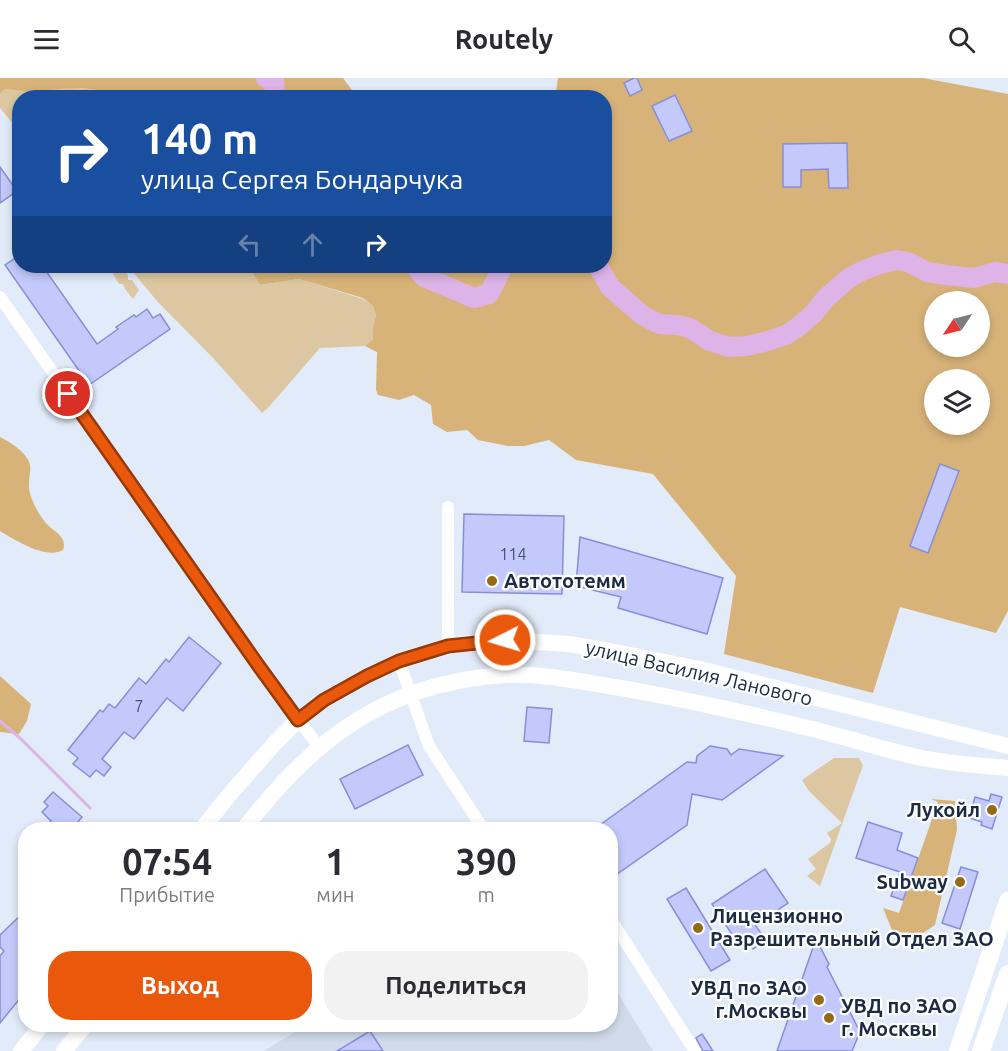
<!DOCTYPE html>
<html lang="ru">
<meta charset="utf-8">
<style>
body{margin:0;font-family:Ubuntu,sans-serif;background:#f2f2f3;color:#2b2b33;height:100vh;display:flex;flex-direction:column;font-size:22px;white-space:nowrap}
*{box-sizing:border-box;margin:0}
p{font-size:20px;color:#7c7c81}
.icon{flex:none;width:33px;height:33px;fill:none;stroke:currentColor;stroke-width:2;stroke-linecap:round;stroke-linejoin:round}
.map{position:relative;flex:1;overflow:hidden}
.panel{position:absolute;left:18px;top:744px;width:600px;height:210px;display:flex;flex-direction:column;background:#fff;border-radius:24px;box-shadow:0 3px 9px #0003}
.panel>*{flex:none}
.guide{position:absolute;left:12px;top:12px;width:600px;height:183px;border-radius:24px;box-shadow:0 3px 9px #0003;background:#1a4fa0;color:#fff;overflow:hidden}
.needle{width:39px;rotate:235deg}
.fabs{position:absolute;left:924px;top:213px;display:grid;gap:12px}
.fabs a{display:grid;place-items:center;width:66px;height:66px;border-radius:50%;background:#fff;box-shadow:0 3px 9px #0003;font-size:30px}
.pin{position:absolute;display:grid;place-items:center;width:51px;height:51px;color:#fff;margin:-26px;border:3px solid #fff;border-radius:50%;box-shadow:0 2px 6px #0007}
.me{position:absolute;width:66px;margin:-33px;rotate:265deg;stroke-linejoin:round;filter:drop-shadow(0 0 4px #0008)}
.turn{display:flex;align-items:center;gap:21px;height:126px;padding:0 30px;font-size:27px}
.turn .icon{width:78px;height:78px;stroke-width:2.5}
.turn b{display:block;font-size:42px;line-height:51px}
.lanes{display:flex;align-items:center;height:57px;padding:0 30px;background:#0003;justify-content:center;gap:30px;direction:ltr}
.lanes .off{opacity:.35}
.eta{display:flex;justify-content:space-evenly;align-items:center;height:102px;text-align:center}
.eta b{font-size:36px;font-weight:700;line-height:42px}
.primary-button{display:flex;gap:12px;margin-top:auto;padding:12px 30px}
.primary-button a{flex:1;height:69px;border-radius:24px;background:#ea580c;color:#fff;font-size:24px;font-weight:700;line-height:69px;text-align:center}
.primary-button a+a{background:#f2f2f3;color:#2b2b33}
header{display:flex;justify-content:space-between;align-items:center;height:78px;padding:0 30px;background:#fff;font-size:27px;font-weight:700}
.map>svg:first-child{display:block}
.built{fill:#d1dceb}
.green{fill:#ddc7a2}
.forest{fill:#d7b379;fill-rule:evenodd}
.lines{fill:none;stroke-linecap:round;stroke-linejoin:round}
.stream{stroke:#ddb3e8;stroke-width:3}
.river{stroke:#ddb3e8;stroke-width:20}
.building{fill:#c3c9fa;stroke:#878ed7;stroke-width:1.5}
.minor{stroke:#fff;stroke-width:12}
.tertiary{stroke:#fff;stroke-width:16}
.secondary{stroke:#fff;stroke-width:18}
.route-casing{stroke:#983908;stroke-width:15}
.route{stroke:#ea580c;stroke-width:10}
.poi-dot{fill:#946a15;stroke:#fff;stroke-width:2}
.labels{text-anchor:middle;stroke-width:4.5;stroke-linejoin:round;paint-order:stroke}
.number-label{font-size:16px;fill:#455273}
.poi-label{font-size:20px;font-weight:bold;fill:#1b2b46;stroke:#fff;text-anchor:start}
.street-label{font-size:20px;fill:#1b2b46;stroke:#fff}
</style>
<header><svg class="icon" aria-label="menu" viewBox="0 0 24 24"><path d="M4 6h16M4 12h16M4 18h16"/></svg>Routely<svg class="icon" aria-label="search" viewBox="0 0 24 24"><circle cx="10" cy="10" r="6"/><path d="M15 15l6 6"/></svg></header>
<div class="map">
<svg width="1008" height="973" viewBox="0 0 1008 973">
<rect width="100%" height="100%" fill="#e2ebf9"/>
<polygon class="built" points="611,904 653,973 264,973 306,947 610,946"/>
<g class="green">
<path d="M 60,10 C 79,10 98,9 115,19 L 20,20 L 19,53 L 0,30 L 0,16 L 5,11 L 44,13 Z"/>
<polygon points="121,188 128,197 128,202 132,202 139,212 133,221 125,211 123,206 119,206 113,196 114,190"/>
<polygon points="128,188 248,188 260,207 299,201 363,221 373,228 376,237 373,250 373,261 365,268 320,270 268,330 262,335 214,281 157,223"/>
<polygon points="834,680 859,680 863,687 820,808 807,798 816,791 808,781 830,765 831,761 827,755 842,745 809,713 802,702"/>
</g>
<g class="forest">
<path d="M 0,0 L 343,0 L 357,19 L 115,20 C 99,9 77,9 58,11 C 54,11 49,13 44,13 C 31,14 18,12 5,11 L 0,16 Z"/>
<path d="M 558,0 L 923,0 L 1008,16 L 1008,533 L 996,555 L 900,529 L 873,615 L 724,576 L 736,498 L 653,396 L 576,382 L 549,362 L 524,368 L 508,368 L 478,362 L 467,352 L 447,354 L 433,346 L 431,327 L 414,317 L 399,322 L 378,317 L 376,312 L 377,274 L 365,268 L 373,261 L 373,250 L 376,237 L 373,228 L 363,220 L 299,201 L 260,207 L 248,188 L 604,188 L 604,20 L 555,19 ZM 652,28 L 691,53 L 668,63 ZM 783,66 L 847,66 L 848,110 L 829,110 L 828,91 L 801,92 L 801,109 L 784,109 ZM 934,224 L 980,224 L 980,268 L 934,268 ZM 934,302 L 980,302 L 980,346 L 934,346 ZM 940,387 L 959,394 L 928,475 L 910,467 Z"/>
<path d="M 0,359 C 10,364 28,375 30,387 C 31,393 29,399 29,405 C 28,414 33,424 37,432 C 39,436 42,440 45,444 C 52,453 68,458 63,472 C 46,482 15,462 0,453 Z"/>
<polygon points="0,598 31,626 27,643 19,656 0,654"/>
<polygon points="931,721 955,723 957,752 935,847 917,859 892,852 883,830 899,835 938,724"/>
</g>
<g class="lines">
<polyline class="stream" points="0,643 21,661 90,730"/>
<g class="river">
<polyline points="266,0 274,3 275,20"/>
<polyline points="415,188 424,199 474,220 489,216 503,188"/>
<polyline points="598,188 610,209 642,237 659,246 678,247 690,250 710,263 729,269 746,268 764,264 786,257 798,249 814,235 826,220 849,200 862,193 880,186 897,182 908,184 927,194 946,197 974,200 995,194 1008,196"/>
</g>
</g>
<g class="building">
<polygon points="634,0 637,0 642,12 630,18 624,5"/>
<polygon points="675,17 692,53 669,63 652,28"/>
<polygon points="847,65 848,110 829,110 828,91 801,92 801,109 783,109 783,66"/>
<polygon points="0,89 17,113 0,125"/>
<polygon points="20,177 20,188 53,188 46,193 97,266 118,251 116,249 134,237 136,239 147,231 153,240 160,236 170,251 89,307 5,187"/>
<polygon points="940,386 959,393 928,475 910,468"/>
<polygon points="464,436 564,438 562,516 462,514"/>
<polygon points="580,459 723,500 707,556 618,530 621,519 576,508"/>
<polygon points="189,559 221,585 183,633 167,620 134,661 124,654 102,681 111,689 104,698 96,692 90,699 73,686 78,680 68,672 100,632 103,634 109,626 115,630 139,600 146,606 166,581 169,584"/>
<polygon points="527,629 552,631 549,665 524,663"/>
<polygon points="408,667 423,697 355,731 340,701"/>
<polygon points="710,668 727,671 731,677 739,671 783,678 722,722 692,716 687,747 610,801 610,752 593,752 687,684 696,685 697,678"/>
<polygon points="53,714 82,739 77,745 83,752 56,752 49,745 51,743 42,734 48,728 44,724"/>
<polygon points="991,716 1002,719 992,751 981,747 982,744 969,740 975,719 989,723"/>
<polygon points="868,744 902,755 897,772 918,780 903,822 891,818 900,794 856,780"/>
<polygon points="961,789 978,794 960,851 942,845"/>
<polygon points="765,791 788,825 755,847 766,862 753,871 742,856 735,861 712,826"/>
<polygon points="686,810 730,882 711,893 667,821"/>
<polygon points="26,832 26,913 0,945 0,878 4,873 0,869 0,857"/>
<polygon points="816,861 829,886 827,889 860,954 852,973 777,973"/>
<polygon points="370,953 383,973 337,973"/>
<polygon points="702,956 713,973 703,973 696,960"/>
</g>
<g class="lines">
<g class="minor">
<polyline points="0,219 258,587 319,669"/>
<polyline points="448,568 448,429"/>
<polyline points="399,583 429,668 484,752"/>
<polyline points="610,840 695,973"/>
</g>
<g class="tertiary">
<polyline points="201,752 230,716 274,666 298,642 324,622 367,598 399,583 448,568 473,565 505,562 569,566 605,572 700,591 1008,668"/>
<path d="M 243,752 C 283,701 326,655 385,627 C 422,609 463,600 504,597 C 542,595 583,604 621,610 C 683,621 746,635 808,650 C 846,659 884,672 922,680 C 950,686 980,687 1008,690"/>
<polyline points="21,973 43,946"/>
<polyline points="64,973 86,946"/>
</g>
<g class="secondary">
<polyline points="958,973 1008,823"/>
<polyline points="981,973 1008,896"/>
</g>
</g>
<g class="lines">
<defs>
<polyline id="route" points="68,316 258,587 298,642 324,622 367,598 399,583 448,568 505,562"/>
</defs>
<use href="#route" class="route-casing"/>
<use href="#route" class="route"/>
</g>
<g class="poi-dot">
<circle cx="492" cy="503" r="6"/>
<circle cx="992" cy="732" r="6"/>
<circle cx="960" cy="804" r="6"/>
<circle cx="698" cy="850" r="6"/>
<circle cx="819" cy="922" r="6"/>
<circle cx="829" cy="940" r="6"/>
</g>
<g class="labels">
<g class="number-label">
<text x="513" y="482">114</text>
<text x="139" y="634">7</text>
</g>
<g class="poi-label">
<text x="504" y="510">Автототемм</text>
<text x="980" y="739" text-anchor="end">Лукойл</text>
<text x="948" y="811" text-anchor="end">Subway</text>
<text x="710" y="845">Лицензионно<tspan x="710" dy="23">Разрешительный Отдел ЗАО</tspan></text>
<text x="807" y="917" text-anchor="end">УВД по ЗАО<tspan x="807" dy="23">г.Москвы</tspan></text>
<text x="841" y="935">УВД по ЗАО<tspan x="841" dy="23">г. Москвы</tspan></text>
</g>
<g class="street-label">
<text transform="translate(699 595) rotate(13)" y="7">улица Василия Ланового</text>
</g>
</g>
</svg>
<div class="fabs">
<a><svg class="needle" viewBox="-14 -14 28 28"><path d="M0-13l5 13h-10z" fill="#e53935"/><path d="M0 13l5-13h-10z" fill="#7c7c81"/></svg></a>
<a><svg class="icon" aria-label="layers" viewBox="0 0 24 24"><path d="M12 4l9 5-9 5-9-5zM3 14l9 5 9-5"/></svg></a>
</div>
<div class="pin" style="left:68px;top:316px;background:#d93025"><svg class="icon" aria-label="arrive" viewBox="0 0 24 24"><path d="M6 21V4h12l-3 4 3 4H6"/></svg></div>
<svg class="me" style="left:505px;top:562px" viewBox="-20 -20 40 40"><circle r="17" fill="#ea580c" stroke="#fff" stroke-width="3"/><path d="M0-11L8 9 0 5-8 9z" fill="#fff"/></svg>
<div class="guide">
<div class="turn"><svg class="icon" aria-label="right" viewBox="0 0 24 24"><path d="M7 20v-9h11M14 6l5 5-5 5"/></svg><div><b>140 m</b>улица Сергея Бондарчука</div></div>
<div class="lanes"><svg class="icon off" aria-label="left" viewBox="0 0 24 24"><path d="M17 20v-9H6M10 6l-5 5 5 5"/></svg><svg class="icon off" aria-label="ahead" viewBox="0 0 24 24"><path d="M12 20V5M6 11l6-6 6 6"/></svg><svg class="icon" aria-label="right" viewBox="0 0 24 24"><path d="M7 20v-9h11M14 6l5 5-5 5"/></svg></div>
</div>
<section class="panel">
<div class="eta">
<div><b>07:54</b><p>Прибытие</p></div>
<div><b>1</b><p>мин</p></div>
<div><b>390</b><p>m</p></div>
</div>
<div class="primary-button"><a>Выход</a><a>Поделиться</a></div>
</section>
</div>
